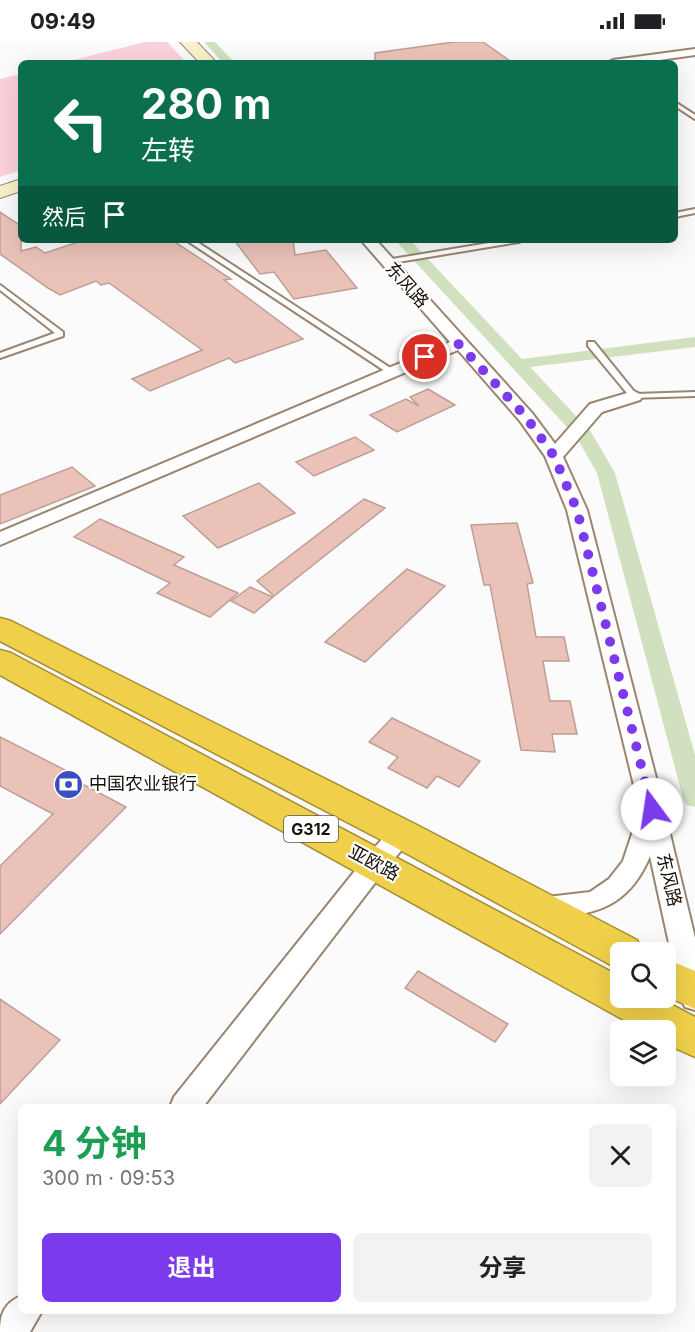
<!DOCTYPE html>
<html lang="zh">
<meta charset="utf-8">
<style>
body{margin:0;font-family:Inter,"Noto Sans SC",sans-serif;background:#f2f2f2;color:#202124;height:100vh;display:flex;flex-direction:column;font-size:22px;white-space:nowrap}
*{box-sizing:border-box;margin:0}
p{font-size:20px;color:#757577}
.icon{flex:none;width:33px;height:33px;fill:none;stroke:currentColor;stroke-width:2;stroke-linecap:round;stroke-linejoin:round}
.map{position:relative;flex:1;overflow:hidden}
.details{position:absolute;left:18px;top:1062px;width:658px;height:210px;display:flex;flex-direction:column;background:#fff;border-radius:9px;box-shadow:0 6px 24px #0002}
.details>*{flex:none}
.hud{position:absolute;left:18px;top:18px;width:660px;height:183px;border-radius:9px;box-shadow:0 6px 24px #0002;background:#0b6e4f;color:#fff;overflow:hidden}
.fabs{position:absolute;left:610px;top:900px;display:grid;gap:12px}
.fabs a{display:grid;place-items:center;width:66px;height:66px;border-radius:9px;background:#fff;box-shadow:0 6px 24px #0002;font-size:30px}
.pin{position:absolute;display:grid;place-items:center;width:51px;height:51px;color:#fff;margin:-26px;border:3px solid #fff;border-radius:50%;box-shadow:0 2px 6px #0007}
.me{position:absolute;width:66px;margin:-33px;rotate:346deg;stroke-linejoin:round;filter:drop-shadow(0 0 4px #0008)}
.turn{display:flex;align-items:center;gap:21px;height:126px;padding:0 24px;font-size:27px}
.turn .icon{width:78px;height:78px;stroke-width:2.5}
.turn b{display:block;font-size:42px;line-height:51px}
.then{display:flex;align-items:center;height:57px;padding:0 24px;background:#0003;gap:12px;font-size:22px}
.round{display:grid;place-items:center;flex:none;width:63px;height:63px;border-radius:9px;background:#f2f2f2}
.headline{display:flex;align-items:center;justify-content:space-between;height:102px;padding:0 24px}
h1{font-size:36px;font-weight:700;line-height:45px;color:#1e9e55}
.action{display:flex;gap:12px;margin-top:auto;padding:12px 24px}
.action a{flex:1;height:69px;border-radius:9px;background:#7c3aed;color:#fff;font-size:24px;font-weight:700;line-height:69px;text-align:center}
.action a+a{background:#f2f2f2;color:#202124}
.status{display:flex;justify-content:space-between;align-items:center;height:42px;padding:0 30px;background:#fff;direction:ltr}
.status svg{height:16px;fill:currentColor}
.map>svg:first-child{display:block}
.green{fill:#fbd2db}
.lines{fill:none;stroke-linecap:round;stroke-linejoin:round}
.canal{fill:#d1e0be;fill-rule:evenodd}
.building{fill:#ebc2b8;stroke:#be9e97;stroke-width:1.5}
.lane-casing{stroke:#9a8571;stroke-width:4}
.street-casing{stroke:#9a8571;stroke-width:4}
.secondary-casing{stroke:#9a8571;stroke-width:2}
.highway-casing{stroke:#a58d34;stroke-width:3}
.lane{fill:#fff;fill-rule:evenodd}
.street{fill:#fff;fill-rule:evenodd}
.secondary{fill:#faf1c9;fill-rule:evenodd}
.highway{fill:#f0d04b;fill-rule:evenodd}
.route{stroke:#7c3aed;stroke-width:10;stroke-dasharray:0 18}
.labels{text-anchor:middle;stroke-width:4.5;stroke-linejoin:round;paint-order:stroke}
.shield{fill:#fff;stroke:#5e5854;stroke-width:1.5}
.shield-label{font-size:16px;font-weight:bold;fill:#19110a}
.street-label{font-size:18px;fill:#19110a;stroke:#fff}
.poi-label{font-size:18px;fill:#19110a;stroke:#fff;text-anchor:start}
</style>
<div class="status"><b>09:49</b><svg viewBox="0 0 49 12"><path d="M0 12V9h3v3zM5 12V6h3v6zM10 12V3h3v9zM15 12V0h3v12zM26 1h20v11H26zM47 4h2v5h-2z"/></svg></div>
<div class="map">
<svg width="695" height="1290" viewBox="0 0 695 1290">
<rect width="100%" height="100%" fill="#fbfbfb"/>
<g class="green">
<polygon points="145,0 167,0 187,21 62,21"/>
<polygon points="21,32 21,128 0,135 0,37"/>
</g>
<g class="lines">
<g class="canal">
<polygon points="204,0 215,0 235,21 223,21"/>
<polygon points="395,198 410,198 522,317 695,295 695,305 530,325 591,390 615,431 695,713 695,765 686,763 683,756 597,431 577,396"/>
</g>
</g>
<g class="building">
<polygon points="454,0 483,0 513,21 375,21 375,11"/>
<polygon points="0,170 21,184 21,209 36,205 45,211 84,198 172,198 231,237 224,238 303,297 235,321 229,316 150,349 132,337 202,308 109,241 101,243 96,239 60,253 48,246 0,212"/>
<polygon points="234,198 293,198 295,213 326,208 357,246 294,257 274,230 260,232"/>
<polygon points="428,347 455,363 397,390 370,373 406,357 419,364 410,355"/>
<polygon points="355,395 374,408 314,434 296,420"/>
<polygon points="72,425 95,444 0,482 0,453"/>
<polygon points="259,441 295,471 218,506 183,474"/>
<polygon points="364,457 385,466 274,554 257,539"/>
<polygon points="100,477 184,515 174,523 238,551 210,575 157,551 170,541 74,495"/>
<polygon points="517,481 533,541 527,542 536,595 564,595 569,619 543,619 550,659 570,659 577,692 552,692 555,710 521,708 490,543 484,543 471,483"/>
<polygon points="407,527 445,544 365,620 325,600"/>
<polygon points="250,545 273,555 254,571 231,559"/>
<polygon points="392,676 480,719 459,745 437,734 427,746 388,726 398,715 369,700"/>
<polygon points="0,695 73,732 69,735 126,765 0,892 0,824 53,772 0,744"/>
<polygon points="418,929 508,982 495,1000 405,946"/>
<polygon points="0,957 60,998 0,1062"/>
</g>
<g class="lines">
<defs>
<g id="lane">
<polygon points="675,60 695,73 695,77 675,64"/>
<polygon points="695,167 695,171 675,175 675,171"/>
<polygon points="186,198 194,198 395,329 394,331 388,331"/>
<polygon points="507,198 522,198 519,200 386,222 383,220 386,218"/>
<polygon points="0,243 63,290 63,294 0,316 0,311 55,291 0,248"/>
<polygon points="588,300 594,300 636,352 695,350 695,354 631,356 588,304"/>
</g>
<g id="street">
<polygon points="695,7 695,13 638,21 607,21 613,18"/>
<path d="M 361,198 L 376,198 L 532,371 L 555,402 L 590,362 L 634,349 L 643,354 L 640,358 L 602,370 L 563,415 L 587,468 L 664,767 L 695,896 L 695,968 L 685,965 L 681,956 L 650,814 C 633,855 606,872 562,874 C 551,875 541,876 530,873 L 526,865 L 530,857 L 590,850 L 609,837 L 623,819 L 640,768 L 567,468 L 545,414 L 520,379 L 458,308 L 0,503 L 0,490 L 450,300 Z"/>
<polygon points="402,782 411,785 415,792 384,829 203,1065 170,1065 174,1055 366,815 393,785"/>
<path d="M 21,1254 L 21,1269 L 42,1269 L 30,1290 L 0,1290 C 0,1273 4,1261 21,1254 Z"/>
</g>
<g id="secondary">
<polygon points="180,0 197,0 217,21 200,21"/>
<polygon points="21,137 21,149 0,156 0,144"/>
</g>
<g id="highway">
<polygon points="0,576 11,579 415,782 637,898 643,910 621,910 621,926 609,922 389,802 0,599"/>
<polygon points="0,608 11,611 621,935 621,956 659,956 695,975 695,1015 666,1002 666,988 642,988 0,633"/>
<polygon points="666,917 695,929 695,967 666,954"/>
</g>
</defs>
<use href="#lane" class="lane-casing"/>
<use href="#street" class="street-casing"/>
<use href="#secondary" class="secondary-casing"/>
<use href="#highway" class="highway-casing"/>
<use href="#lane" class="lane"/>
<use href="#street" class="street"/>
<use href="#secondary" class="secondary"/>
<use href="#highway" class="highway"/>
</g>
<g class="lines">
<polyline class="route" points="425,315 459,302 526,375 554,414 577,468 652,767"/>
</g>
<defs>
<symbol id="bank-disc" viewBox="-11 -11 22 22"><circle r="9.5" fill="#384ec1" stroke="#fff"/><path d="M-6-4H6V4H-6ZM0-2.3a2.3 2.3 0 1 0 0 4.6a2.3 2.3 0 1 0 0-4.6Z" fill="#fff"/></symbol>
</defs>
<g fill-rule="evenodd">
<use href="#bank-disc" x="52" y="726" width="33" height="33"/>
</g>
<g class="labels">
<rect class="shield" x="284" y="774" width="54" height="26" rx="4.5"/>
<g class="shield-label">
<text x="311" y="793">G312</text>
</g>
<g class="street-label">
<text transform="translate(407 243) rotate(48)" y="6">东风路</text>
<text transform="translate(374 821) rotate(28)" y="6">亚欧路</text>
<text transform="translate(669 838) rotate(77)" y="6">东风路</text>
</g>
<g class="poi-label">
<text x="89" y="748">中国农业银行</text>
</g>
</g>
</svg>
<div class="fabs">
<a><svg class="icon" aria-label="search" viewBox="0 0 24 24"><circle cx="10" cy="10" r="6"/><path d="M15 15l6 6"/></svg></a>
<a><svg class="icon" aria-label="layers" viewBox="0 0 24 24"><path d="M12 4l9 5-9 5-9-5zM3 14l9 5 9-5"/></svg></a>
</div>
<div class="pin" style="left:425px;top:315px;background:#d93025"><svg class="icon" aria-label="arrive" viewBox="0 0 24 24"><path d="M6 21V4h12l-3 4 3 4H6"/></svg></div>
<svg class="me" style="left:652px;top:767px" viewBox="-20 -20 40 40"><circle r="19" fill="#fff"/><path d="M0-13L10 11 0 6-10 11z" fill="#7c3aed"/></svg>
<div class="hud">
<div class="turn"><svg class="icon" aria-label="left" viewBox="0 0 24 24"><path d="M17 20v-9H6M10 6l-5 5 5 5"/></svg><div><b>280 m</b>左转</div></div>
<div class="then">然后<svg class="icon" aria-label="arrive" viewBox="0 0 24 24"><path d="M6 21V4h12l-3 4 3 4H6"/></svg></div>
</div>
<section class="details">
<div class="headline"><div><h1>4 分钟</h1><p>300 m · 09:53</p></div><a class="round"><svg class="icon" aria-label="close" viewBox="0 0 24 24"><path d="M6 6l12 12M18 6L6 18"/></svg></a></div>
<div class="action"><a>退出</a><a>分享</a></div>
</section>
</div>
